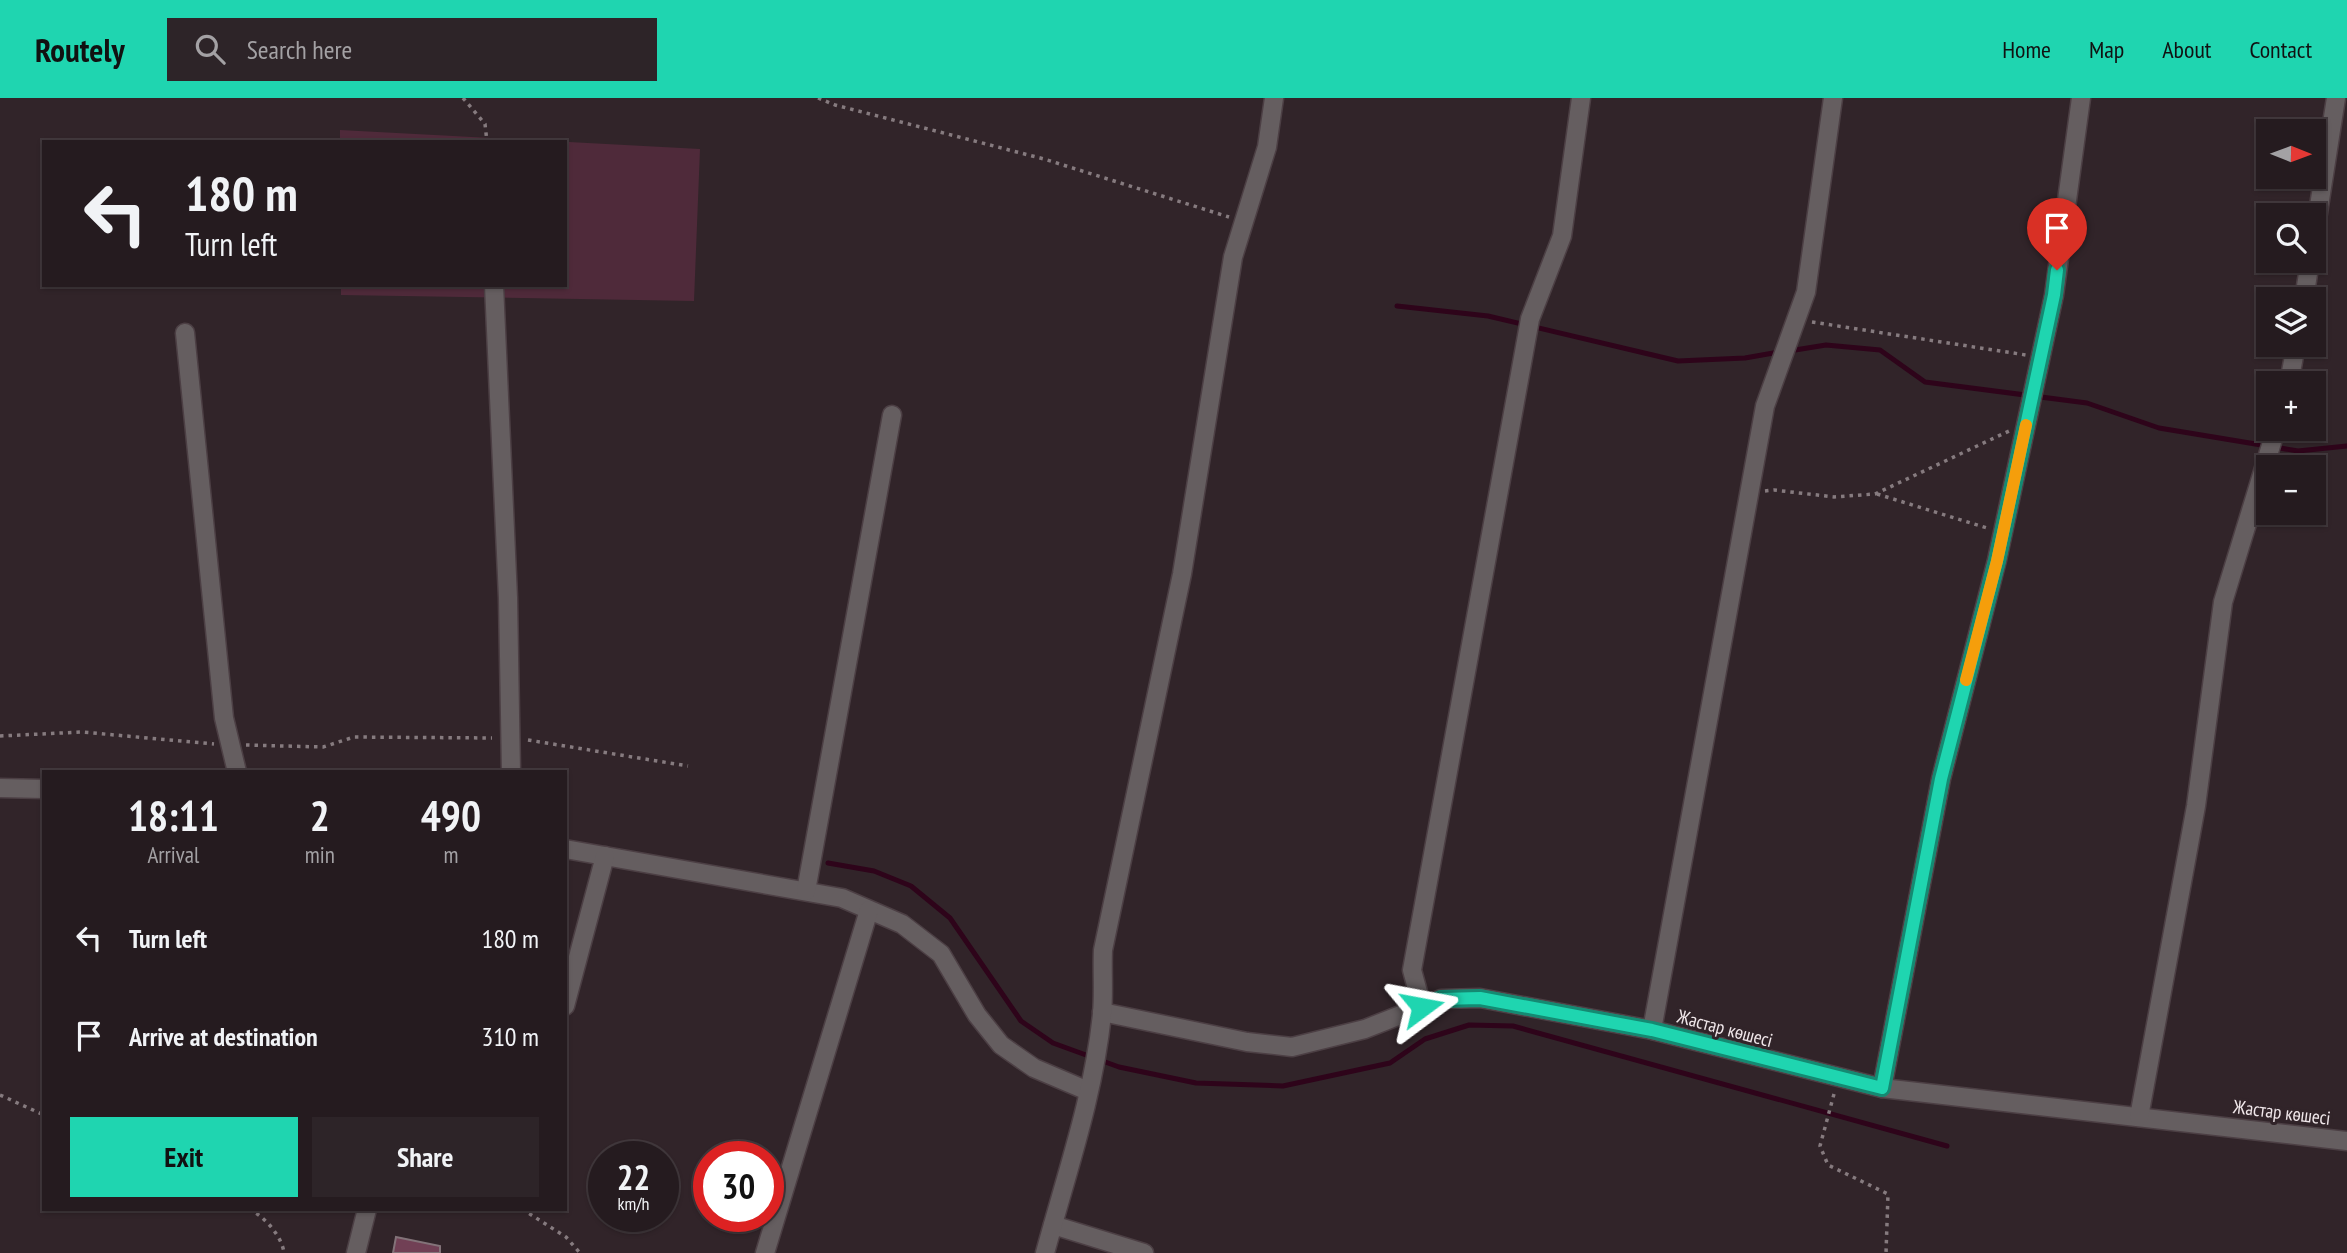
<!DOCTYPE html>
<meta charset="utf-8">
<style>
body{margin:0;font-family:"PT Sans Narrow",sans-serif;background:#2d2428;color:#f1f3f6;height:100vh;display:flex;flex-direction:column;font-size:26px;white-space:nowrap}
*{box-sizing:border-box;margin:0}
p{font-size:23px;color:#a3a1a4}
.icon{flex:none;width:38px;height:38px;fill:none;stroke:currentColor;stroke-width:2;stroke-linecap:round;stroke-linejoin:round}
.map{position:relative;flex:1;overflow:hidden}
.details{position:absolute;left:42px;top:672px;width:525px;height:441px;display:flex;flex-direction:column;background:#251b1f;border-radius:0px;box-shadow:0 2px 5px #0004,0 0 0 2px #42393d}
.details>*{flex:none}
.banner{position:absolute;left:42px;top:42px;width:525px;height:147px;border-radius:0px;box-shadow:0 2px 5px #0004,0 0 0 2px #42393d;background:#251b1f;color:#f1f3f6;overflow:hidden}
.needle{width:46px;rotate:91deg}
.controls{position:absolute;left:2256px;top:21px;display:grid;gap:14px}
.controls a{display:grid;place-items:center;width:70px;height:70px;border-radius:0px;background:#251b1f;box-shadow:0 2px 5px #0004,0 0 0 2px #42393d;font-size:35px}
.speed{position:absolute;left:588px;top:1043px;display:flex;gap:14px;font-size:35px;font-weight:700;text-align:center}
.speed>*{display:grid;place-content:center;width:91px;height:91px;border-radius:50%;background:#251b1f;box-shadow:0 2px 5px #0004,0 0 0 2px #42393d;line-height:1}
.speed small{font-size:18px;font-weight:400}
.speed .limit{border:10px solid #d22;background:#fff;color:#111}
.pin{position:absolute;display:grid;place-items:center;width:60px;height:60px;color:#fff;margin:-72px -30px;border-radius:50% 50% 50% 0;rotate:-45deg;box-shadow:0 0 7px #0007}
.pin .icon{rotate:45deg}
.me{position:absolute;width:77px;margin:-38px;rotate:77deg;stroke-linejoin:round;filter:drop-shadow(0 0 5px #0008)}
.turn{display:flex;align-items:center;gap:24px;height:147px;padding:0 28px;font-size:32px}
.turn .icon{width:91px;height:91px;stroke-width:2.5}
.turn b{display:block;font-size:49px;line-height:60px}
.eta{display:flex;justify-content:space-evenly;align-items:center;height:119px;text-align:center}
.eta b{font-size:42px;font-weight:700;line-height:49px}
.button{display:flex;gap:14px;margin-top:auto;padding:14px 28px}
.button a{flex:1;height:80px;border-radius:0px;background:#1fd5b0;color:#111;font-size:28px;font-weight:700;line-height:80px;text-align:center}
.button a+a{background:#2d2428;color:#f1f3f6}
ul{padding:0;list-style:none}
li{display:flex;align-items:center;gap:21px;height:98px;padding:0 28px}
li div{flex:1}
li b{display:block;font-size:26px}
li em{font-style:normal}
header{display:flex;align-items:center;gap:42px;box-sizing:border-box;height:98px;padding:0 35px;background:#1fd5b0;color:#111}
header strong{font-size:33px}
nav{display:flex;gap:38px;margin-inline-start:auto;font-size:24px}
.search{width:490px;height:63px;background:#2d2428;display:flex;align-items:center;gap:18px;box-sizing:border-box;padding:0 24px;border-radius:0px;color:#a3a1a4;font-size:26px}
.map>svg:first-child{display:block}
.green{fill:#4f2a3a}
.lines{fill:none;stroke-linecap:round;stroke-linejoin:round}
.stream{stroke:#2e041a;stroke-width:5}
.building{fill:#714055;stroke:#837379;stroke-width:2}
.street-casing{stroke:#4c3f44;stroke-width:21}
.path{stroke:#867b7f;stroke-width:3.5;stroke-dasharray:3.5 5;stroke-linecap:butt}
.street{stroke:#655e60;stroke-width:18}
.route-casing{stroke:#148a72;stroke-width:18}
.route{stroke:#1fd5b0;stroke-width:12}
.slow{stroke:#f59e0b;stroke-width:12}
.labels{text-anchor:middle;stroke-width:6;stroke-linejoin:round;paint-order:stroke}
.street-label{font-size:19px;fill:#f0e7ea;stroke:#312429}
</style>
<header>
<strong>Routely</strong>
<div class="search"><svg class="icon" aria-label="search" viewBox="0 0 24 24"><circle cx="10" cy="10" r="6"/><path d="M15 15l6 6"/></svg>Search here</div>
<nav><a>Home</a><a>Map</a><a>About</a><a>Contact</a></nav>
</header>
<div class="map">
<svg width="2347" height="1155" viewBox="0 0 2347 1155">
<rect width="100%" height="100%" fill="#312429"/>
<polygon class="green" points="340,32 700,51 694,203 341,197 341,187 565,187 565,44 340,44"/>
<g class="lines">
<g class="stream">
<polyline points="1397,208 1488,218 1678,263 1745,260 1779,254"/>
<polyline points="1789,253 1826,247 1880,252 1925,284 2087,305 2159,330 2298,353 2347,348"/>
<polyline points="828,765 874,773 911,788 950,820 1021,923 1053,945 1119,969 1196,985 1283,988 1390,965 1425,941 1469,927 1513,928 1947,1048"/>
</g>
</g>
<polygon class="building" points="396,1139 440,1148 440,1155 393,1155"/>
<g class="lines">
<defs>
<g id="street">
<polyline points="2314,140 2336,0"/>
<polyline points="494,187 508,500 511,674"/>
<polyline points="2304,201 2310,163"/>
<polyline points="185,235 224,620 237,674"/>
<polyline points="2289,285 2296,247"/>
<polyline points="0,690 44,691"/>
<polyline points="565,751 842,800 902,826 941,856 977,917 1001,947 1034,970 1088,993"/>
<polyline points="806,793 892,317"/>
<polyline points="565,908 605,758"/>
<polyline points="1422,909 1412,872 1530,221 1562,138 1581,0"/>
<polyline points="1102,914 1247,944 1292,949 1365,931 1441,901 1480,900 1652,932 1882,990 2347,1043"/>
<polyline points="1652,932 1765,308 1806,194 1833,0"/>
<polyline points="1882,990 1941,681 1997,462 2054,197 2081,0"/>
<polyline points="2139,1019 2196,708 2223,504 2276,331"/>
<polyline points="1053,1127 1144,1155"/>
<polyline points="356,1155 367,1111"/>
<polyline points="765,1155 869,812"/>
<path d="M 1045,1155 C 1066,1077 1094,997 1102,916 C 1104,895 1102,873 1103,852 L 1182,476 L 1233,159 L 1267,49 L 1274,0"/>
</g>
</defs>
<use href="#street" class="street-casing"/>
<g class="path">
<polyline points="463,0 485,26 487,44"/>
<polyline points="818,0 835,7 1044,61 1229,119"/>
<polyline points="1812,224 2026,257"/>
<polyline points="1765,393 1774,392 1834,399 1875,396 2009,333"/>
<polyline points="1877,396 1987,430"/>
<polyline points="0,638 82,634 214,646"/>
<polyline points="528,642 688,668"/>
<polyline points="246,647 323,649 354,639 492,640"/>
<polyline points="1834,996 1820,1048 1828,1067 1888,1096 1886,1155"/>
<polyline points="0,997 44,1017"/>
<path d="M 249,1111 C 264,1118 282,1138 284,1155"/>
<polyline points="522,1111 566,1139 580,1155"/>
</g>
<use href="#street" class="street"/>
</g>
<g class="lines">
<defs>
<polyline id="route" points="1422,909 1441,901 1480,900 1652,932 1882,990 1941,681 1997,463 2054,197 2057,172"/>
</defs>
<use href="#route" class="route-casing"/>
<use href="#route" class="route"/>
<polyline class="slow" points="1966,582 1997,463 2026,327"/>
</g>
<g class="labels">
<g class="street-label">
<text transform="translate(1725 930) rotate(15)" y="7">Жастар көшесі</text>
<text transform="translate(2282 1014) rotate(7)" y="7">Жастар көшесі</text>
</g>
</g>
</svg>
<div class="controls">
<a><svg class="needle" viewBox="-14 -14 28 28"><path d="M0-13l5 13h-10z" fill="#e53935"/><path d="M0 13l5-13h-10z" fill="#a3a1a4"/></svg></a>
<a><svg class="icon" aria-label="search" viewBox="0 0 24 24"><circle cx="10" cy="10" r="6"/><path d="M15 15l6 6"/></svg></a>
<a><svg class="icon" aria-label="layers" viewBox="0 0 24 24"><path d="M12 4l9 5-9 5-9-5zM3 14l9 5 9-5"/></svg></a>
<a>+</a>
<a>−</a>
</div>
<div class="speed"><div>22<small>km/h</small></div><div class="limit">30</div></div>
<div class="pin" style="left:2057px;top:172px;background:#d93025"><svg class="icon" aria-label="arrive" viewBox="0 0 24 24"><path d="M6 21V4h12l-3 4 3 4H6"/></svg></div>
<svg class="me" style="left:1422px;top:909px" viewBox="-20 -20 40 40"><path d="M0-17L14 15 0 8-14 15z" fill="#1fd5b0" stroke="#fff" stroke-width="4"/></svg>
<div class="banner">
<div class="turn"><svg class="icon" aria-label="left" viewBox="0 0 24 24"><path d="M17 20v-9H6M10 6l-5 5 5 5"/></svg><div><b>180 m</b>Turn left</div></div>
</div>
<section class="details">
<div class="eta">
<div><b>18:11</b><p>Arrival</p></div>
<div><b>2</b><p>min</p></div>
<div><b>490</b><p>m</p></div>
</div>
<ul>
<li><svg class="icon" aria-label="left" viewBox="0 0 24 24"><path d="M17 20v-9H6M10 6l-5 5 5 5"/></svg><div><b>Turn left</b></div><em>180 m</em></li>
<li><svg class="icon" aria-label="arrive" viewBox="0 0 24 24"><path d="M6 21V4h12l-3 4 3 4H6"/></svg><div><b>Arrive at destination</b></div><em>310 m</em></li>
</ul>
<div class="button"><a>Exit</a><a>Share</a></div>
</section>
</div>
